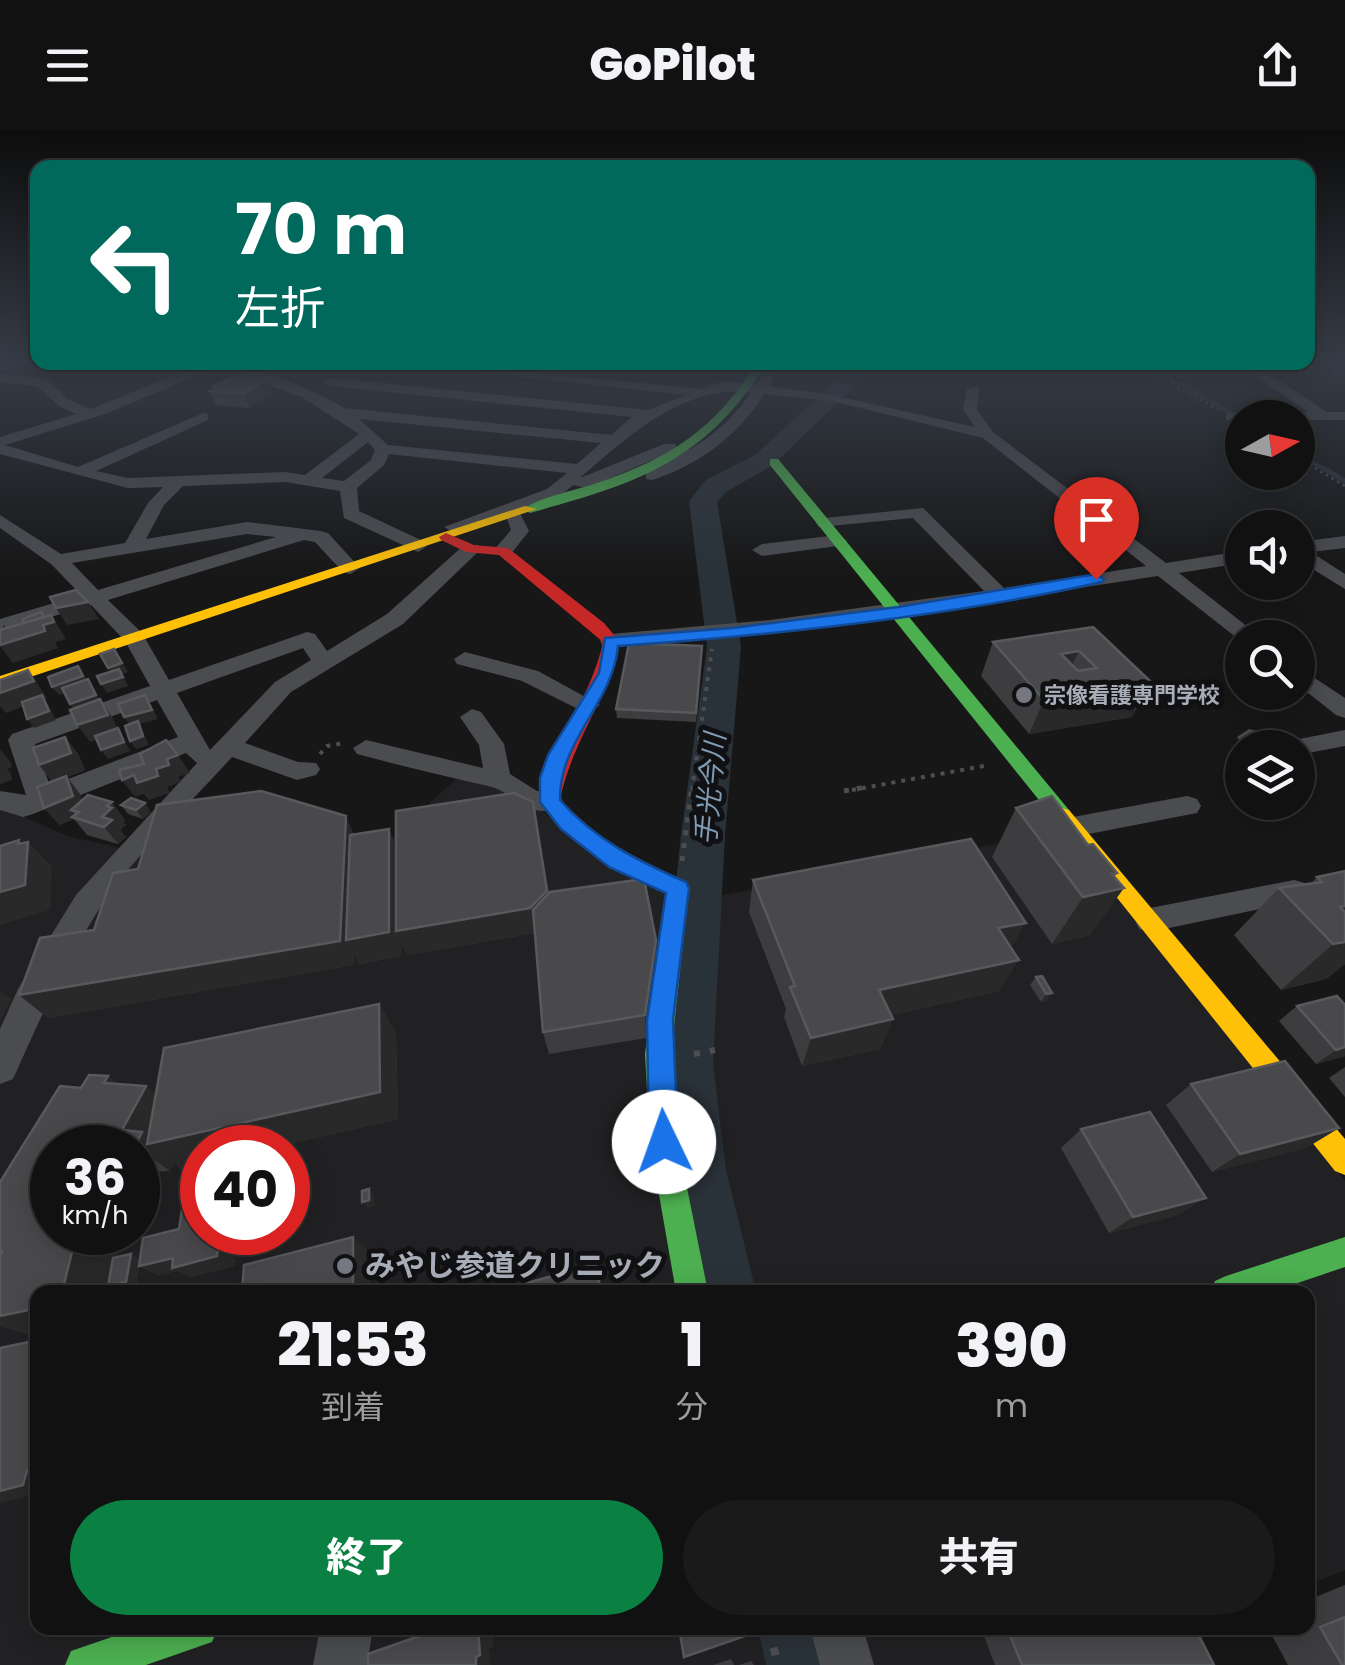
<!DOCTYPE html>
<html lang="ja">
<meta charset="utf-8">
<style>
body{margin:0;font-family:Poppins,"Noto Sans JP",sans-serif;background:#1a1a1a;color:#f1f3f6;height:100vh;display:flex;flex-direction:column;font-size:38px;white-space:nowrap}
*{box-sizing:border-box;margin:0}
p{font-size:32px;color:#9c9d9f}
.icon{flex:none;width:55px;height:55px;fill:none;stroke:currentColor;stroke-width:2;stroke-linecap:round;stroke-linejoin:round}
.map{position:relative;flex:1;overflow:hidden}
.details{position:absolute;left:30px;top:1155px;width:1285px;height:350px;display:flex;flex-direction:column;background:#111;border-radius:20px;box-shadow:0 5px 25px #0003,0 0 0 2px #303131}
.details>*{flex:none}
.hud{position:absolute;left:30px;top:30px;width:1285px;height:210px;border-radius:20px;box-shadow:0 5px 25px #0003,0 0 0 2px #303131;background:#00695c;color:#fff;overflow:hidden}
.needle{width:65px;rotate:82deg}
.fabs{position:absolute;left:1225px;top:270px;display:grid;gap:20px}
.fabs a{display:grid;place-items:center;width:90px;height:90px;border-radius:50%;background:#111;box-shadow:0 5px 25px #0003,0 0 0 2px #303131;font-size:50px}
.speed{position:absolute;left:30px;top:995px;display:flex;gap:20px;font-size:50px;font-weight:700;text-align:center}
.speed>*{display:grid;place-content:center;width:130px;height:130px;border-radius:50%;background:#111;box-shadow:0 5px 25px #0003,0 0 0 2px #303131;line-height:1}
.speed small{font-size:25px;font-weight:400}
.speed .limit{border:15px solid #d22;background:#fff;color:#111}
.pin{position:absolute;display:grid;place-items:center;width:85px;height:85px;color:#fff;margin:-102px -42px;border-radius:50% 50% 50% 0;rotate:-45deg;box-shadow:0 0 10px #0007}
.pin .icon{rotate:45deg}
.me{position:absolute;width:110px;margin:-55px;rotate:357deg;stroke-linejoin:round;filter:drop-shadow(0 0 8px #0008)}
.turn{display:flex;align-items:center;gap:35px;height:210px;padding:0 40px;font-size:45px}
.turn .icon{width:130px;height:130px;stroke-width:2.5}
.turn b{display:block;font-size:70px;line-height:85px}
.eta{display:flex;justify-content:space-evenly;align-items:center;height:170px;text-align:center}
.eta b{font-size:60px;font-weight:800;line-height:70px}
.primary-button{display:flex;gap:20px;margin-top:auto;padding:20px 40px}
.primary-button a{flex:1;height:115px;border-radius:60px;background:#0b8043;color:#fff;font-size:40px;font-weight:800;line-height:115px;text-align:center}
.primary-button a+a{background:#1a1a1a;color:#f1f3f6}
header{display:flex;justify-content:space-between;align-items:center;height:130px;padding:0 40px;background:#111;font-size:45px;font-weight:800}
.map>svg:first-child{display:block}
.built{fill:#212123;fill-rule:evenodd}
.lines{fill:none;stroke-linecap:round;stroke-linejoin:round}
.stream-far1{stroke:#2a3239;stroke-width:4}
.stream{stroke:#2a3239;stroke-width:5}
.river{fill:#2a3239;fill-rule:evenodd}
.path-far4{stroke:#4d4e52;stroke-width:2.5;stroke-dasharray:2.5 4;stroke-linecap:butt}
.path-far3{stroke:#4d4e52;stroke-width:4;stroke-dasharray:4 6;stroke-linecap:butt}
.path-far2{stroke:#4d4e52;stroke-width:5;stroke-dasharray:5 8;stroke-linecap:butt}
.path-far1{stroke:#4d4e52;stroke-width:6;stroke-dasharray:6 10;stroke-linecap:butt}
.path{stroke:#4d4e52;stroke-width:8;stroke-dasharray:8 12;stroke-linecap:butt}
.street{fill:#4b4c50;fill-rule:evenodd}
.fast{fill:#4caf50;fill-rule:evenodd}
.slow{fill:#ffc107;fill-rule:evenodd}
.jam{fill:#c62828;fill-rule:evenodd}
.wall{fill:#3d3d3f}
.shaded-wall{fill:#29292a}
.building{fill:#49494c;stroke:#58595d;stroke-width:2.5;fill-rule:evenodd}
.route{fill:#1a73e8;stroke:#114b97;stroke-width:2.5}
.poi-dot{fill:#757880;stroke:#111113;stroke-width:4}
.labels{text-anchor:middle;stroke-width:10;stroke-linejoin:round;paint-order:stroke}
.far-poi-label{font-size:22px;font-weight:bold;fill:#a8adb8;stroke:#111113;text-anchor:start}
.water-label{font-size:28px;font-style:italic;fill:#7f9bb3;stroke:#111113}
.near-poi-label{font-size:30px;font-weight:bold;fill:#a8adb8;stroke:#111113;text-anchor:start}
</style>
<header><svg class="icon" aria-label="menu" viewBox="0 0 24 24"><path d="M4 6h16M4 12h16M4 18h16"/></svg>GoPilot<svg class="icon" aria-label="share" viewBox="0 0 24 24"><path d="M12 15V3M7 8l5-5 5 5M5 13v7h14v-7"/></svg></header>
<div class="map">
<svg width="1345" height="1535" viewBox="0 0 1345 1535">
<rect width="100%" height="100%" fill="#171717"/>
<path class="built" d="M 456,649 L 498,654 L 687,772 L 1066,701 L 1345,1051 L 1345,1440 L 1308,1455 L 1308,1162 L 38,1162 L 38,1498 L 1206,1498 L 1116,1535 L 0,1535 L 0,676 L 67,706 L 120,718 L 381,718 ZM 52,1018 L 138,1018 L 138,1102 L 52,1102 ZM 202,1018 L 288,1018 L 288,1102 L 202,1102 Z"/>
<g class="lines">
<g class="stream-far1">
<polyline points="1127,232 1189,258 1239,288"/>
<polyline points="1298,324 1327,341"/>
</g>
<polyline class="stream" points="1323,338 1345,351"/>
<g class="river">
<polygon points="856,232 879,232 773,335 726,362 717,372 741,517 725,705 713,934 726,1040 756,1162 689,1162 664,1040 657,934 681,705 707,517 689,371 706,350 755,325"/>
<polygon points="758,1498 842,1498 852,1535 766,1535"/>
</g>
<g class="path-far4">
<polyline points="709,232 736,234"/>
<polyline points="1117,232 1172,254 1219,280"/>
<polyline points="1293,242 1345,241"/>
<polyline points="976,247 981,242 1060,232"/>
<polyline points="1157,248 1247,244"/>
<polyline points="1298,328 1345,356"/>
</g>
<g class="path-far3">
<polyline points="320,624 327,616 344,613"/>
<polyline points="692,660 712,519"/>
<polyline points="852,660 984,636"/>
</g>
<g class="path-far2">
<polyline points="844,661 866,657"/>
<polyline points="682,731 692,657"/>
</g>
<polyline class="path-far1" points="694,924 715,920"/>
<polyline class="path" points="769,1498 778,1535"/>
<g class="street">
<path d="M 205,232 C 246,232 308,256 344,278 L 611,305 L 632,287 L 330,256 L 323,252 L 330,248 L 648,280 L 686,265 L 381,232 L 433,232 L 702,259 L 725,251 L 756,255 L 767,232 L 780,232 L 769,256 L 827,264 L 975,297 L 963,280 L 967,259 L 979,256 L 977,280 L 993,302 L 1166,433 L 1242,421 L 1242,433 L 1179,443 L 1262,508 L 1242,508 L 1242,512 L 1158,446 L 848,493 L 690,511 L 603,516 L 600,511 L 611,504 L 770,490 L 984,461 L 913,388 L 819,397 L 816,393 L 825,388 L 923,378 L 1004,458 L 1146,436 L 983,308 L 832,271 L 764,264 C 739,305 697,336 652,350 L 646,349 L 646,341 C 687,323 726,302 751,262 C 684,254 627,307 580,348 L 664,314 L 676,314 L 676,320 L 587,358 L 573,355 L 559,367 L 519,381 L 529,401 L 510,425 L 503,427 L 493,421 L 511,400 L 506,385 L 453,402 L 444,397 L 547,359 L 567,343 L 389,324 L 384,335 L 357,358 L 359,381 L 425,412 L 427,416 L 418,422 L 344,388 L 340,361 L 285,352 L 183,356 L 164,375 L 146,409 L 247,392 L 321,401 L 328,403 L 360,438 L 350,444 L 343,442 L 315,412 L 304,410 L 108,470 L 142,503 L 169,550 L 307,502 L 315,504 L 327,521 L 387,484 L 464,415 L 478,415 L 481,419 L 403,494 L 291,562 L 245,613 L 298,632 L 316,633 L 320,639 L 316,645 L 297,650 L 232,627 C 187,677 132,727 96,784 C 63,837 38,893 13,949 L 0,954 L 0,899 L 18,859 L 76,765 L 197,633 L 186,623 L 33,684 L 23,687 L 0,680 L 0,661 L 26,665 L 8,610 L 12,604 L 150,556 L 125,511 L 91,475 L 0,502 L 0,489 L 81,465 L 51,434 L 0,398 L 0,385 L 61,424 L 125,413 L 148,373 L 163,357 L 128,358 L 0,324 L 0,307 L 76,284 L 59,276 L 37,256 L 0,252 L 0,244 L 46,249 L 69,270 L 91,279 ZM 218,237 L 302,267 L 359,304 L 305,345 L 285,342 L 128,348 L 96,341 L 208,290 L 208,284 L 203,283 L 78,337 L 5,315 L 105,284 ZM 359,289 L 601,313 L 577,334 L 388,315 ZM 368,312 L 375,320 L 371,330 L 344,351 L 322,348 ZM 247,404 L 276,407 L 98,460 L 72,433 ZM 303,518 L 311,530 L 275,552 L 210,620 L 177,563 ZM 157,570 L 178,607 L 50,656 L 35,614 Z"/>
<polygon points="1263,240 1327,282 1345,282 1345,290 1226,290 1226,284 1231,283 1308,282 1258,247 1256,244"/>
<polygon points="838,405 847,411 845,415 762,426 752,420 762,414"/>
<polygon points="1345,406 1345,418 1311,422 1345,444 1345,459 1298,430 1298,412"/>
<path d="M 1242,447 L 1242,452 L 1263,456 L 1263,464 C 1251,467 1242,462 1235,452 Z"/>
<polygon points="465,522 538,541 600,575 588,582 580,580 522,551 457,534 454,529"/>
<polygon points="1298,537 1345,568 1345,588 1336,585 1298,555"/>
<path d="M 472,579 L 481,582 L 504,614 L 510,644 L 537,661 L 560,665 L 563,672 L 560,679 C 524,689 516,662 488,656 C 444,646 401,636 357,624 L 353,618 L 366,610 L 483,638 L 479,615 L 460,587 Z"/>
<polygon points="1249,599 1258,601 1272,618 1245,618 1237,607"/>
<polygon points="1345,600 1345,616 1298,625 1298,618 1281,618 1284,612"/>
<polygon points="1187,666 1197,669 1201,676 1197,683 1073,707 1063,704 1059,697 1063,690 1073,687"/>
<polygon points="1294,750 1305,753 1309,761 1305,769 1294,772 1150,802 1139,799 1135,790 1139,781 1150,778"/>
<polygon points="320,1498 373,1498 367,1535 313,1535"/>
<polygon points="810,1498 863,1498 874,1535 820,1535"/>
</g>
<g class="fast">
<path d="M 757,232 L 767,232 C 706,332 638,353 530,383 L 523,379 C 543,366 574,361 597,353 C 671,328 715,299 757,232 Z"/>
<polygon points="770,329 778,329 1069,680 1072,685 1069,690 1055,690 770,335"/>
<polygon points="631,727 686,752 689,758 671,924 678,1013 708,1162 676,1162 650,1013 645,924 666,762 623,741 620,735 623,729"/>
<polygon points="1345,1107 1345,1137 1271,1162 1210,1162 1215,1151 1226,1146"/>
<polygon points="138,1498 218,1498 212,1512 146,1535 65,1535 71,1521"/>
</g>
<g class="slow">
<polygon points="525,376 537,379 0,557 0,546"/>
<polygon points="1062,678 1069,680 1345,1009 1345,1045 1335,1041 1055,690 1052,685 1055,680"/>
</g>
<path class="jam" d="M 446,403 L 474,415 L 508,418 L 604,493 L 619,511 C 609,568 571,613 560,670 L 600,707 L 639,729 L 642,735 L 639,741 C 613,748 554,693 540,672 C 551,614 591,569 603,512 L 499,425 L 466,422 L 441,410 L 439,407 Z"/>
</g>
<g class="wall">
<polygon points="213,256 273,262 249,278 216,275 210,261 214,259"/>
<polygon points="1093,497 1132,587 1029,604 981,546 993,512"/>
<polygon points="702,516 696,592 617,588 616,579"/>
<polygon points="65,607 78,624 85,640 67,647 80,664 82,670 125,690 123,692 126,695 120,700 126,707 118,714 87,705 74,689 59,695 52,651 39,635"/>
<polygon points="121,675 151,682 143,689 128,684"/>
<polygon points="1016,678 1088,715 1114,747 1090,805 1052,814 992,727"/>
<polygon points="538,698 549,764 657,834 646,908 549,924 543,902 535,803 407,825 400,811 401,826 359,834 354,824 353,835 48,888 19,865 94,800 138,739 354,704 396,716"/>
<polygon points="1345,741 1345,834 1326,849 1281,860 1234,805 1279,758 1310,754 1317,747"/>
<polygon points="753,750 999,861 891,885 893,889 880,919 802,936 784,887 786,879 749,782"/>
<polygon points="1036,847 1052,863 1046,871 1041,872 1030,855"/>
<polygon points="379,874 396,903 398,989 181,1039 174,1033 170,1041 138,1042 138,1018 52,1018 52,1102 114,1102 122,1106 117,1127 140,1128 202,1102 237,1102 234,1136 190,1147 177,1141 158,1145 139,1136 136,1156 118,1160 111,1157 31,1205 0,1196 0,1052 81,958 108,946 117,954 156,964"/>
<polygon points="1297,876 1345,926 1316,934 1279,891"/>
<polygon points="1345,937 1345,967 1329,948"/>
<polygon points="1191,954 1339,998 1306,1018 1212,1042 1166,975"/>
<polygon points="1081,999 1178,1085 1109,1103 1061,1018"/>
<polygon points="1345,1455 1345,1535 1288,1535 1268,1498 1308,1498 1308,1470"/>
<polygon points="438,1498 492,1498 493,1516 489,1518 368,1524"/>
<polygon points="981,1498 1195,1498 1214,1535 995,1535"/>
<polygon points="731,1529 734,1535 713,1535"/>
<polygon points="751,1531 754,1535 739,1535"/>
</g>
<g class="shaded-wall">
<polygon points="268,248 273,262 249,278 244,264"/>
<polygon points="88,472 99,489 67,495 56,478"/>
<polygon points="51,485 66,509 55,512 58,518 13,533 0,516 0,506 4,495 10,504"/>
<polygon points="114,519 128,542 122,544 128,556 107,563 101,554 114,547 108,538"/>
<polygon points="1079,521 1063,555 1061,524"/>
<polygon points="78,536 89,554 59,565 52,557"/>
<polygon points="28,540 47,568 45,569 56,590 34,598 27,589 44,569 6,583 0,576 0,563"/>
<polygon points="88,549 102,573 76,583 70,574"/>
<polygon points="1151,552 1132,587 1029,604 1044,570"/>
<polygon points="145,565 158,589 139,594 149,615 136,619 130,611 130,596 124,587"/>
<polygon points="100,569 112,587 120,603 90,612 77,595"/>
<polygon points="118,598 130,621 108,629 101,620"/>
<polygon points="65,607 78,624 85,640 67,647 80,664 87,684 71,680 78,688 72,687 74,689 59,695 44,678 53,652 39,635"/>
<polygon points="0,619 10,631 12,637 7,639 11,643 12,650 0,654"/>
<polygon points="178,625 190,643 178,647 181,652 167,657 170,663 149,670 144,664 135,667 122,650 156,639 167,629"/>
<polygon points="112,672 125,690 123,692 126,695 120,700 126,707 118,714 104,697 102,687 107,676"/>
<polygon points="533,672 552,785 535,803 407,825 400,811 401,826 359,834 354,824 353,835 48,888 19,865 346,686 357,712 389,699 399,724"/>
<polygon points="145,673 151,682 143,689 136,680"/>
<polygon points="19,710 28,720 28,712 52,737 50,780 0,795 0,762"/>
<polygon points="1117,743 1104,762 1124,758 1090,805 1052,814 1083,767 1112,744"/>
<polygon points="1345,776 1345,834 1326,849 1281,860 1333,814 1340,777"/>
<polygon points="1026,793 1007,825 998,798"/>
<polygon points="656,810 657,834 646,908 645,885"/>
<polygon points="1019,830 999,861 867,890 879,860"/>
<polygon points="0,861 11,869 0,892"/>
<polygon points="1052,863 1046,871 1041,872 1046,864"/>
<polygon points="379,874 396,903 398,989 273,1018 202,1018 202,1034 181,1039 174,1033 170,1041 135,1016 122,1000 104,953 108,946 138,971 146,956 179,983"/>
<polygon points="893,889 880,919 802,936 811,908"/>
<polygon points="1345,917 1345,926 1316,934 1336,920"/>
<polygon points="1339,998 1306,1018 1212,1042 1240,1024"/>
<polygon points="369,1059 374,1065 375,1076 367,1078 362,1072"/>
<polygon points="1206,1068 1178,1085 1109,1103 1133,1087"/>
<polygon points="77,1102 114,1102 122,1106 111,1155 131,1124 141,1129 220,1102 237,1102 234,1136 190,1147 177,1141 158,1145 139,1136 136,1156 118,1160 111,1157 110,1162 62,1162"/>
<polygon points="353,1107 370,1122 371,1162 353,1162"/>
<polygon points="38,1178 38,1204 31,1205 0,1196 0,1186"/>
<polygon points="38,1320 38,1364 0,1373 0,1361 27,1341"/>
<polygon points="478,1498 492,1498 493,1516 489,1518 491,1535 476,1535"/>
</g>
<g class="building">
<polygon points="236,246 268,248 244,264 210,261 217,257 213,256"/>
<polygon points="76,460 88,472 56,478 50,467"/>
<polygon points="41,482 44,487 24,493 23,489"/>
<polygon points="51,485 54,492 43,495 45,501 0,515 0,500"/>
<path d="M 1093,497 L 1151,552 L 1044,570 L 993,512 ZM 1079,521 L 1097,538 L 1078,541 L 1061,524 Z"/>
<polygon points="629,513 702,516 696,583 616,579"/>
<polygon points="114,519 122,533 108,538 100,524"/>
<polygon points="78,536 83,546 52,557 48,547"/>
<polygon points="119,539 123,547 101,554 97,546"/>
<polygon points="28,540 34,551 0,563 0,550"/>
<polygon points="88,549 96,565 70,574 62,558"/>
<polygon points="42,565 49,581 27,589 22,572"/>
<polygon points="145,565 152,580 124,587 118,574"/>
<polygon points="100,569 108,585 77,595 70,580"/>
<polygon points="138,591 143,606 130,611 125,596"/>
<polygon points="118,598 124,612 101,620 95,606"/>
<polygon points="65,607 71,623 39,635 33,618"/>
<polygon points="166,610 178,625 167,629 169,635 156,639 158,646 137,653 134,645 122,650 119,640 144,634 140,624"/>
<polygon points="66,646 73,666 44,678 37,657"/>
<polygon points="261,661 346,686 340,811 19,865 40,808 94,800 113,743 138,739 157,675"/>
<polygon points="514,663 533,672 547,761 530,778 396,801 396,681"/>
<polygon points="88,665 112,672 107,676 112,678 102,687 112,690 104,697 72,687 79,682 71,680"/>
<polygon points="1052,666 1088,715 1093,714 1117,743 1112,744 1124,758 1083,767 1016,678"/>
<polygon points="131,668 145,673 136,680 121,675"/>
<polygon points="389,699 389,802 346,810 350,705"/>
<polygon points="971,709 1026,793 998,798 1019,830 879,860 893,889 811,908 790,857 795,856 753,750"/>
<polygon points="19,710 18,714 28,712 25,755 0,762 0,716"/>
<polygon points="1345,741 1345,776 1340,777 1345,782 1345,812 1333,814 1279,758 1322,752 1317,747"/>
<polygon points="644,749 656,810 645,885 543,902 533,780 550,762"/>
<polygon points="1042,846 1052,863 1046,864 1036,847"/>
<polygon points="1337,866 1345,875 1345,917 1336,920 1297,876"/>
<polygon points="379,874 380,962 147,1014 164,918"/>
<polygon points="1285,931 1339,998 1240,1024 1191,954"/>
<polygon points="89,945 108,946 104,953 146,956 122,1000 142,1002 135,1016 52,1018 52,1102 77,1102 62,1162 38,1162 38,1178 0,1186 0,1127 2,1121 0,1121 0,1052 60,956 81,958"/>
<polygon points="1150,982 1206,1068 1133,1087 1081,999"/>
<polygon points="202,1049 202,1102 220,1102 217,1126 172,1138 173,1128 139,1136 143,1108 179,1099 186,1053"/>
<polygon points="369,1059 369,1070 362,1072 362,1061"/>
<polygon points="353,1107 353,1162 242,1162 244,1135"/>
<polygon points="131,1124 126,1152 108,1156 113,1128"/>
<polygon points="596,1134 601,1162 494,1162"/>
<polygon points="190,1158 189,1162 171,1162"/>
<polygon points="38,1210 38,1320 33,1339 27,1341 23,1355 0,1361 0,1218"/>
<polygon points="1345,1487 1345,1535 1342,1535 1320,1497"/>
<polygon points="442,1498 478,1498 480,1525 476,1527 476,1535 368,1535 368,1524"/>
<polygon points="679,1498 750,1498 751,1504 684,1527"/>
<polygon points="1007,1498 1195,1498 1214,1535 1022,1535"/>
</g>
<linearGradient id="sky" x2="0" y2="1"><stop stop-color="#0d0d0d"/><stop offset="0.52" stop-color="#363c47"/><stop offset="1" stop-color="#363c47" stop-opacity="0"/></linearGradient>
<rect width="1345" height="444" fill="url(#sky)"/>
<path class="route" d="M 1096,444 L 1104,449 L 1102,452 C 946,487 777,505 618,516 C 613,573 559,610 560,670 C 595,710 638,731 686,752 L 689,758 L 673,890 L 678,1012 L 674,1022 L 664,1026 L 654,1022 L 649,1012 L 647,890 L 666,763 L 609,737 L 561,699 L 540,672 L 540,648 L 548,625 L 599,543 L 605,508 L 732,498 L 898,477 Z"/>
<g class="poi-dot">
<circle cx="1024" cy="565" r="10"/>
<circle cx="345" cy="1136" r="10"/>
</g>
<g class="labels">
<g class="far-poi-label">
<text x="1044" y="573">宗像看護専門学校</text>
</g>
<g class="water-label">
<text transform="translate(710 659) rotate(-85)" y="10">手光今川</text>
</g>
<g class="near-poi-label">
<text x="365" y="1146">みやじ参道クリニック</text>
</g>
</g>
</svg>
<div class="fabs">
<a><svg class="needle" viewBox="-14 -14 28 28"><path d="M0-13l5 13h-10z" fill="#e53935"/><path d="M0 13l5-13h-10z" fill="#9c9d9f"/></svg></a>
<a><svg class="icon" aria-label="sound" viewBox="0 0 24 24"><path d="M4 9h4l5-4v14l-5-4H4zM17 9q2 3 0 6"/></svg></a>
<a><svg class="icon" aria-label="search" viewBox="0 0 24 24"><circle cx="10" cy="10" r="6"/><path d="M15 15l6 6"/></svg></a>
<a><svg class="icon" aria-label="layers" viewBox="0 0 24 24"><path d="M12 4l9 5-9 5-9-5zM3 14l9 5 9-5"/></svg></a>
</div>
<div class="speed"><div>36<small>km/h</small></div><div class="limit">40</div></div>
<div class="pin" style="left:1096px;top:449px;background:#d93025"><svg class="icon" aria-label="arrive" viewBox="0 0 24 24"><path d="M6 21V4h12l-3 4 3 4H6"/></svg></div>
<svg class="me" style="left:664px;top:1012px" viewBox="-20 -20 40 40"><circle r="19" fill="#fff"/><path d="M0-13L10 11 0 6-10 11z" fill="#1a73e8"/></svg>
<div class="hud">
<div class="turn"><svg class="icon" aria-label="left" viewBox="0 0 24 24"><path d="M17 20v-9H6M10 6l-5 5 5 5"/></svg><div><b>70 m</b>左折</div></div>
</div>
<section class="details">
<div class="eta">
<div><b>21:53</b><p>到着</p></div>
<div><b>1</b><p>分</p></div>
<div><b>390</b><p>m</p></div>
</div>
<div class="primary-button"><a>終了</a><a>共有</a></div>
</section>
</div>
